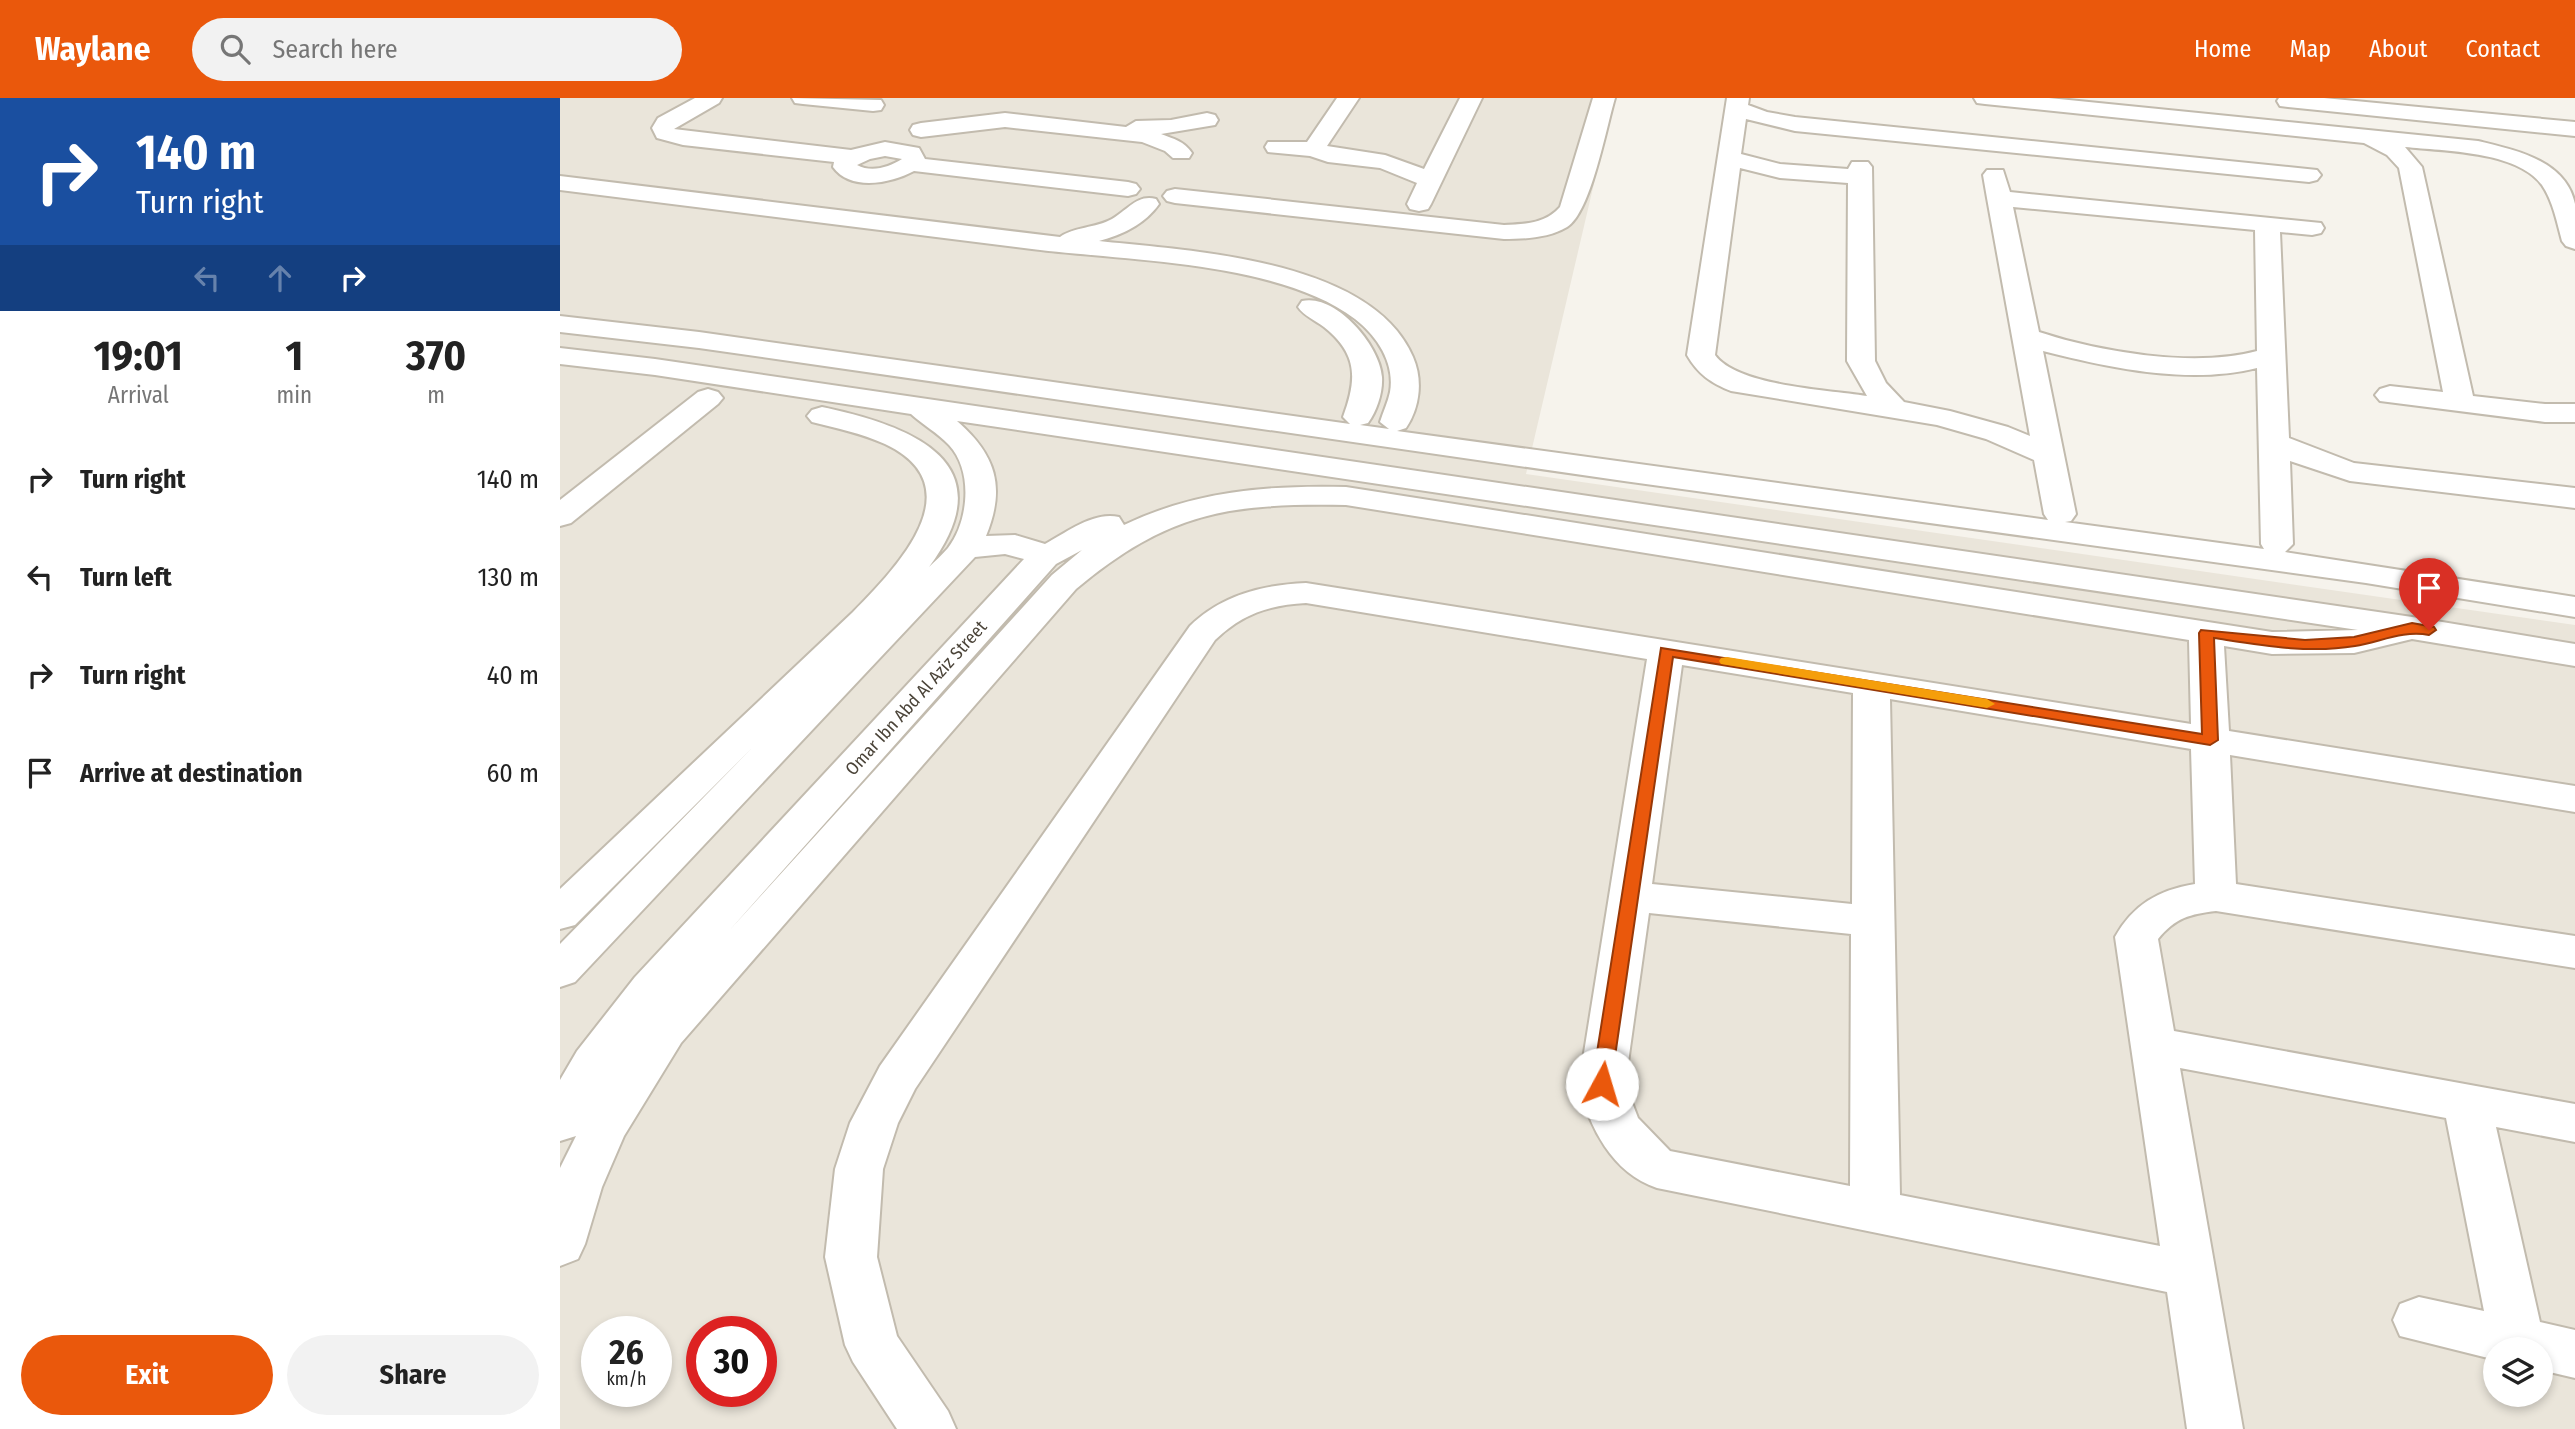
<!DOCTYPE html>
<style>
body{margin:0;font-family:"Fira Sans Condensed",sans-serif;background:#f2f2f2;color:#222;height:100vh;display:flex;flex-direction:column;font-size:26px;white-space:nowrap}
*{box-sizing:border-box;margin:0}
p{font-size:23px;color:#767676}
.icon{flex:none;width:38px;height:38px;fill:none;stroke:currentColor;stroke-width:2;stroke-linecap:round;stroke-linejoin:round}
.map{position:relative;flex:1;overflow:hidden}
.side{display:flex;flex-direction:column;background:#fff;width:560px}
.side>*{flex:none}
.hud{background:#1a4fa0;color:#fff;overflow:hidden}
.fabs{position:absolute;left:1923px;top:1239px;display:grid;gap:14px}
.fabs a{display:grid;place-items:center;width:70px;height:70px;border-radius:50%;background:#fff;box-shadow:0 4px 10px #0003;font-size:35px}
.speed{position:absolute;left:21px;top:1218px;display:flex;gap:14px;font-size:35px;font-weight:700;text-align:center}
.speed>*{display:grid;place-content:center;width:91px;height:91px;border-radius:50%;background:#fff;box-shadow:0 4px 10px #0003;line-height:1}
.speed small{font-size:18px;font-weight:400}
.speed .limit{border:10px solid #d22;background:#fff;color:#111}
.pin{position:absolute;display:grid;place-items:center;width:60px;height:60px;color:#fff;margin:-72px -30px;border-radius:50% 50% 50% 0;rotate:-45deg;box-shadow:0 0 7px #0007}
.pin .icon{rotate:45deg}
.me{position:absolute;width:77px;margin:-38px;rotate:6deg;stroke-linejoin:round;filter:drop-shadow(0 0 5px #0008)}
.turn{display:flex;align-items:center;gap:24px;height:147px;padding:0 21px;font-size:32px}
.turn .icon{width:91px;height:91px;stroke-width:2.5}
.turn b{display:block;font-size:49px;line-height:60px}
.lanes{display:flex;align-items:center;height:66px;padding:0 21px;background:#0003;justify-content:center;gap:35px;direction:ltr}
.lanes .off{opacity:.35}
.eta{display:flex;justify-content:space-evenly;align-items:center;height:119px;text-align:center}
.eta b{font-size:42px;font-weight:700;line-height:49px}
.button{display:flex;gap:14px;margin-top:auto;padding:14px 21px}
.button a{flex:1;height:80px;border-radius:42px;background:#ea580c;color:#fff;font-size:28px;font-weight:700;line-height:80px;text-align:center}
.button a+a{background:#f2f2f2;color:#222}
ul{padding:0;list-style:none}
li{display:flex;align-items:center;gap:21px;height:98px;padding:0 21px}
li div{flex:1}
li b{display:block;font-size:26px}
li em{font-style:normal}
header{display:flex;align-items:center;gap:42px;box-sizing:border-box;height:98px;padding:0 35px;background:#ea580c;color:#fff}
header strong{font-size:33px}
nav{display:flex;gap:38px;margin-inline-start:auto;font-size:24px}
.search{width:490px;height:63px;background:#f2f2f2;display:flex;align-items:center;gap:18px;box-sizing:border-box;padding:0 24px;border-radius:38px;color:#767676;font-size:26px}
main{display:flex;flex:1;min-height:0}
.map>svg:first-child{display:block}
.residential{fill:#eae5da;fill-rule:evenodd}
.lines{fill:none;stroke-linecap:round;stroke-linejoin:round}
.minor-casing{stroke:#c2bbae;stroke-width:4}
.minor{fill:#fff;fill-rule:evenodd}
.route{fill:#ea580c;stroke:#983908;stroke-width:2}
.slow{fill:#f59e0b}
.labels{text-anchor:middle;stroke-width:5;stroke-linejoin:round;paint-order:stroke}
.street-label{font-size:18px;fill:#4b4439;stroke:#fff}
</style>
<header>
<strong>Waylane</strong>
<div class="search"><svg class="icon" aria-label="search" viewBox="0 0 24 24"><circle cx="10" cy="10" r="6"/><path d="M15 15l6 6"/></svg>Search here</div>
<nav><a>Home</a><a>Map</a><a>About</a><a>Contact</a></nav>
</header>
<main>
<section class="side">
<div class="hud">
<div class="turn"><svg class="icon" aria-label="right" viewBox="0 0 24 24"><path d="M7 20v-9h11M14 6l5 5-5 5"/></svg><div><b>140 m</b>Turn right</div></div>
<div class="lanes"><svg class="icon off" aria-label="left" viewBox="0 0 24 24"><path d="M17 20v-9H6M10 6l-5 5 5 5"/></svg><svg class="icon off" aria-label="ahead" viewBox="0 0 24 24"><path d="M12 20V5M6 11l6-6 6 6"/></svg><svg class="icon" aria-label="right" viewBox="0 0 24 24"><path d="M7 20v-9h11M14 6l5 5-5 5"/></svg></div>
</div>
<div class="eta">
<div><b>19:01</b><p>Arrival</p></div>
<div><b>1</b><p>min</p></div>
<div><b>370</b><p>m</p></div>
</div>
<ul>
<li><svg class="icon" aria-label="right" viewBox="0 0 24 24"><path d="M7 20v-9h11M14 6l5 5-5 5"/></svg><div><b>Turn right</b></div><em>140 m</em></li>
<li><svg class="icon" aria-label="left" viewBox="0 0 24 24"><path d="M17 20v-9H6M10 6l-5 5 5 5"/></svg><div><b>Turn left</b></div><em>130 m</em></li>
<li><svg class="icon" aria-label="right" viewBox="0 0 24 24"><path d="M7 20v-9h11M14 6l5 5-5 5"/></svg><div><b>Turn right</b></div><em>40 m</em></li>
<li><svg class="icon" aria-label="arrive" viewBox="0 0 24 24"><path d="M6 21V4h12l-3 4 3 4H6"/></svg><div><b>Arrive at destination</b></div><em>60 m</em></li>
</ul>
<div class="button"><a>Exit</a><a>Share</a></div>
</section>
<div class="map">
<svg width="2015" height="1331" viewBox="0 0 2015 1331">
<rect width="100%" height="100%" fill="#f6f3ec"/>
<path class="residential" d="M 0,0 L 1054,0 L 966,376 L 2015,527 L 2015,1331 L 0,1331 ZM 37,1234 L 96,1234 L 96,1293 L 37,1293 ZM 142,1234 L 201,1234 L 201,1293 L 142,1293 ZM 1936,1251 L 1981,1251 L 1981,1297 L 1936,1297 Z"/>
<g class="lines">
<defs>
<g id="minor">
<path d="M 135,0 L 162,0 L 159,5 L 114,31 L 291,52 L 325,44 L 359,50 L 365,61 L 568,84 L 576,86 L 580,91 L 576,96 L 568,98 L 354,73 C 332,85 291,94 273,69 L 274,64 L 123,47 L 97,40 L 92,30 L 98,20 ZM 325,58 L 342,61 C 329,69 312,75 297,67 L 310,61 Z"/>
<polygon points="232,0 321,2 324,7 321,12 313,13 243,6 235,5"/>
<polygon points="777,0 799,0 767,48 825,57 864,71 900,0 922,0 871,106 868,111 859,113 850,111 847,106 857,85 820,70 768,64 750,58 708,54 705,49 708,44 747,44"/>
<path d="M 1033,0 L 1055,0 C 1046,30 1031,114 1007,129 C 989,140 964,141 944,141 L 615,105 L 607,103 L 603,98 L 607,93 L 615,91 L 944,127 C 965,126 985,126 1000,109 Z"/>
<path d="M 1167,0 L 1189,0 L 1188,7 L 1207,14 L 1235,19 L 1757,72 L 1761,77 L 1757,82 L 1749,84 L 1235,33 L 1186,21 L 1181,56 L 1220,66 L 1288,71 L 1292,64 L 1308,64 L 1312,69 L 1315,263 L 1326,285 L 1344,304 L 1390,313 L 1448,329 L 1470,338 L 1427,100 L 1423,77 L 1427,72 L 1443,72 L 1450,94 L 1761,125 L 1764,130 L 1761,135 L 1752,137 L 1720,134 L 1729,340 L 1794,365 L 2015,390 L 2015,410 L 1790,383 L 1730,363 L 1733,446 L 1725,454 L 2015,499 L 2015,519 L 1806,485 L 1064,383 L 139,250 L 0,234 L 0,218 L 139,234 L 790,326 L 783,319 C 797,281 798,256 764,229 C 755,222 744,218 738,209 L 742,203 C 775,195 820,247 822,279 C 823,294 817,313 808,325 L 800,327 L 829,331 L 820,324 C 823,314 828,304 830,294 C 835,265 817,238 795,221 C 718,163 567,163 472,151 C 315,131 157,112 0,92 L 0,78 L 500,139 C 513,129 536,130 552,121 C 568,112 577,96 596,101 L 599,106 C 585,126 562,137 539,143 C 631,153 811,161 853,259 C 863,282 860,309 846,330 L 837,333 L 1488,422 L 1484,416 L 1474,362 L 1426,341 L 1377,327 L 1171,293 C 1151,285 1138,276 1127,257 ZM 1180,70 L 1220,80 L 1288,85 L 1287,263 L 1307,298 C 1269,292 1177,288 1155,257 ZM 1453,109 L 1695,132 L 1697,253 C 1634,270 1540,254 1479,234 ZM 1483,253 C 1550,270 1629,287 1697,270 L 1701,446 L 1704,451 L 1505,424 L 1511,423 L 1516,416 Z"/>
<path d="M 1414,0 L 1489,0 L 1918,43 C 1955,52 2006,62 2015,106 C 2015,120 2015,137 2015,151 L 2006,148 L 2002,143 C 1997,125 1993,103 1982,87 C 1957,53 1884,53 1845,49 L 1862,69 L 1913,298 L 1985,306 L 2015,306 L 2015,324 L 1985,324 L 1820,303 L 1815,297 L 1820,291 L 1830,288 L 1883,294 L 1839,70 L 1827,57 L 1804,45 L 1425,6 L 1417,5 Z"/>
<polygon points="1719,0 1764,0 2015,24 2015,38 1728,9 1720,8 1717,3"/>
<path d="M 445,15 L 566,29 L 576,23 L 611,22 L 647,15 L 655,17 L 658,22 L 655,27 L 601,36 C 614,41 624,43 632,55 L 629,60 L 613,60 L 605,53 L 582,44 L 445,29 L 361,39 L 353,37 L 350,32 L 353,27 L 361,25 Z"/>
<path d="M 0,250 L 95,261 L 1852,519 L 2015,546 L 2015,568 L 1852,541 L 1794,555 L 1712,556 L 1664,548 L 1669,633 L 2015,688 L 2015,714 L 1670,657 L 1676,786 L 2015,838 L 2015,870 L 1656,813 C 1630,816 1615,820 1598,841 L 1614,933 L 2015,1006 L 2015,1044 L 1936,1029 L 1980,1224 L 2015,1232 L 2015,1280 L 1981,1272 L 1981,1251 L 1936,1251 L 1936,1262 L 1840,1238 L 1833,1222 L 1840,1206 L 1859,1199 L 1924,1213 L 1886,1020 L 1620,970 L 1683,1331 L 1627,1331 L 1607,1194 L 1097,1090 C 1052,1075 1029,1029 1019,986 L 1087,561 L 746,505 C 709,507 682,516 655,542 L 355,991 L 338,1025 L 323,1071 L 317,1159 L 337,1238 L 388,1313 L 396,1331 L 337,1331 L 293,1264 L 285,1247 L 265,1159 L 275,1071 L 290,1025 L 320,968 L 630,528 C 662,497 702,487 746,485 L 1631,626 L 1629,542 L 786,407 C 669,405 608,414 516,491 L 121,945 L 64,1038 L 42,1089 L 25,1146 L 18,1161 L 0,1168 L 0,1070 L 16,1038 L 0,1043 L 0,982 L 17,953 L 75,879 L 464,461 L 445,456 L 415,459 L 15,884 L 0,889 L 0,846 L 192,650 L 15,827 L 0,831 L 0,791 L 293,514 C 336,470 416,389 325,346 C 301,335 276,330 252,324 L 247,318 L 252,312 L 262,309 C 352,328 447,364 369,469 C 375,463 382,457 388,450 C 409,422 413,373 389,347 C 378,335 363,327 351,316 L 95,277 L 0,266 ZM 397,323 L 1798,532 L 1712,534 L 786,389 C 708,387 635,393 564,427 L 559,419 C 534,413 507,434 485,446 L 455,437 L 426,438 C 446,389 436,357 397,323 ZM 522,452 L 492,477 L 168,834 L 496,466 ZM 1122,567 L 1293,595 L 1292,806 L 1092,786 ZM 1330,601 L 1631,651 L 1635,786 C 1598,792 1573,807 1555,839 L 1600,1148 L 1340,1097 ZM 1089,815 L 1291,836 L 1290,1088 L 1110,1053 L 1078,1020 L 1065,986 Z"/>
<polygon points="148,291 158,294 163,300 158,306 11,425 0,428 0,402 138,294"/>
</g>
</defs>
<use href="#minor" class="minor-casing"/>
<use href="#minor" class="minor"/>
</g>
<path class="route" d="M 1852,525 L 1874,529 L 1876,532 L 1869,537 C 1843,532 1820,544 1795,548 C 1748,556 1700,547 1654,540 L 1658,642 L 1650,647 L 1113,559 L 1051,986 L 1049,991 L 1042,994 L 1035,991 L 1032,986 L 1101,550 L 1642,636 L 1639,535 L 1641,532 L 1745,542 L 1794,539 Z"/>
<polygon class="slow" points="1167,559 1427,601 1435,606 1427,610 1161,566 1159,563 1161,560"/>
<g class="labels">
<g class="street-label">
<text transform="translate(356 600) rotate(-48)" y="6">Omar Ibn Abd Al Aziz Street</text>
</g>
</g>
</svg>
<div class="fabs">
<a><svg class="icon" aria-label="layers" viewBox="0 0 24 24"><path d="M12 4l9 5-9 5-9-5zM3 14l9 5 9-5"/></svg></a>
</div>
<div class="speed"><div>26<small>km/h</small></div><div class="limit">30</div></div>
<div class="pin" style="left:1869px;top:532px;background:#d93025"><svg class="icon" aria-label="arrive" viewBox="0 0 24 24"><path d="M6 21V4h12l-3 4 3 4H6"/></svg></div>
<svg class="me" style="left:1042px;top:986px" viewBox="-20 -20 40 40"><circle r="19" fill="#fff"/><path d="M0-13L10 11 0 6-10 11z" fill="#ea580c"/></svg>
</div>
</main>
